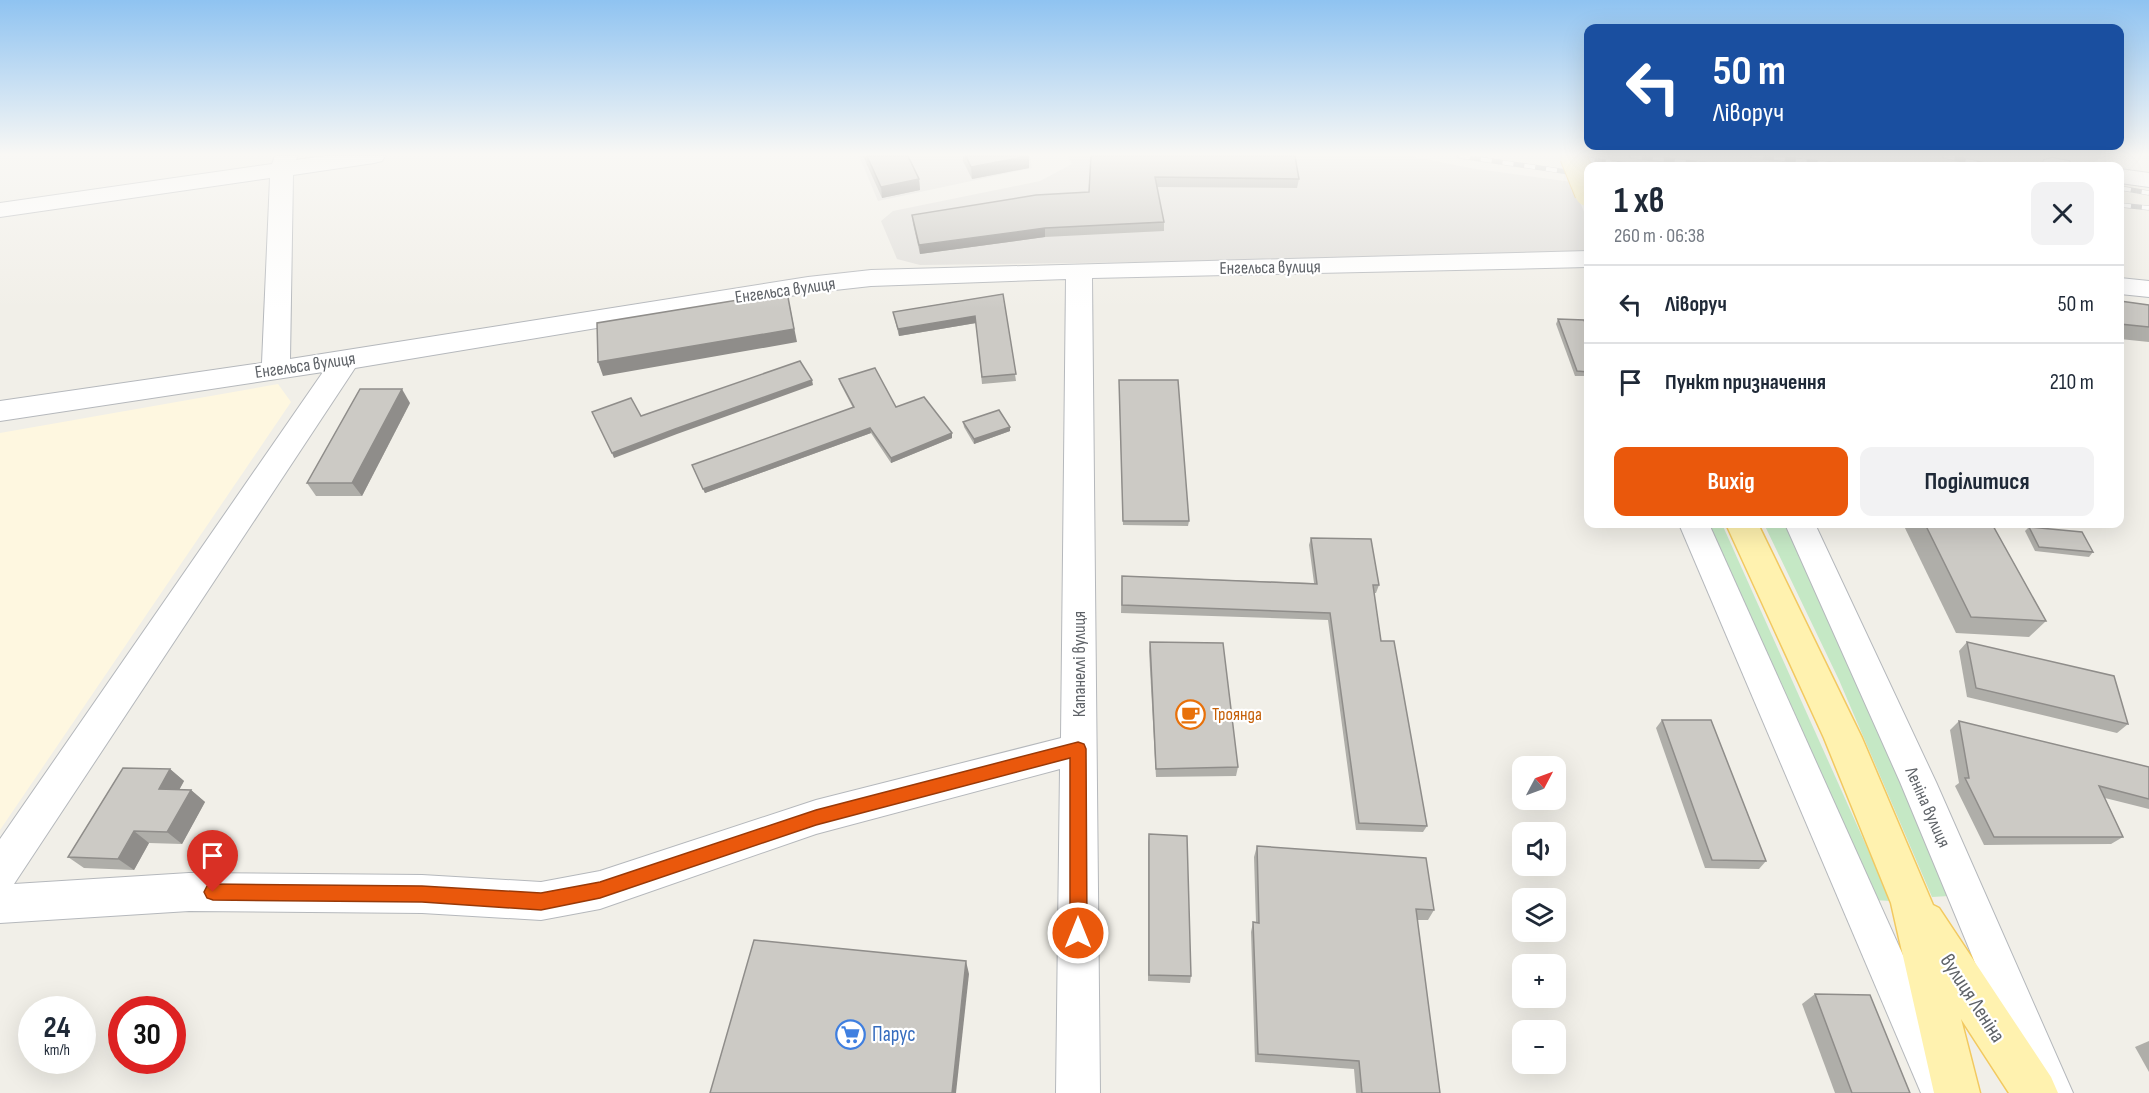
<!DOCTYPE html>
<html lang="uk">
<meta charset="utf-8">
<style>
body{margin:0;font-family:"Sofia Sans Condensed",sans-serif;background:#f2f2f3;color:#1f2937;height:100vh;display:flex;flex-direction:column;font-size:22px;white-space:nowrap}
*{box-sizing:border-box;margin:0}
p{font-size:20px;color:#747a83}
.icon{flex:none;width:33px;height:33px;fill:none;stroke:currentColor;stroke-width:2;stroke-linecap:round;stroke-linejoin:round}
.map{position:relative;flex:1;overflow:hidden}
.sheet{position:absolute;left:1584px;top:162px;width:540px;height:366px;display:flex;flex-direction:column;background:#fff;border-radius:12px;box-shadow:0 6px 24px #0002}
.sheet>*{flex:none}
.hud{position:absolute;left:1584px;top:24px;width:540px;height:126px;border-radius:12px;box-shadow:0 6px 24px #0002;background:#1a4fa0;color:#fff;overflow:hidden}
.needle{width:39px;rotate:49deg}
.tools{position:absolute;left:1512px;top:756px;display:grid;gap:12px}
.tools a{display:grid;place-items:center;width:54px;height:54px;border-radius:12px;background:#fff;box-shadow:0 6px 24px #0002;font-size:30px}
.speed{position:absolute;left:18px;top:996px;display:flex;gap:12px;font-size:30px;font-weight:700;text-align:center}
.speed>*{display:grid;place-content:center;width:78px;height:78px;border-radius:50%;background:#fff;box-shadow:0 6px 24px #0002;line-height:1}
.speed small{font-size:15px;font-weight:400}
.speed .limit{border:9px solid #d22;background:#fff;color:#111}
.pin{position:absolute;display:grid;place-items:center;width:51px;height:51px;color:#fff;margin:-62px -26px;border-radius:50% 50% 50% 0;rotate:-45deg;box-shadow:0 0 6px #0007}
.pin .icon{rotate:45deg}
.me{position:absolute;width:66px;margin:-33px;rotate:0deg;stroke-linejoin:round;filter:drop-shadow(0 0 4px #0008)}
.turn{display:flex;align-items:center;gap:21px;height:126px;padding:0 30px;font-size:27px}
.turn .icon{width:78px;height:78px;stroke-width:2.5}
.turn b{display:block;font-size:42px;line-height:51px}
.round{display:grid;place-items:center;flex:none;width:63px;height:63px;border-radius:12px;background:#f2f2f3}
.overview{display:flex;align-items:center;justify-content:space-between;height:102px;padding:0 30px}
h1{font-size:36px;font-weight:700;line-height:45px}
.primary-button{display:flex;gap:12px;margin-top:auto;padding:12px 30px}
.primary-button a{flex:1;height:69px;border-radius:12px;background:#ea580c;color:#fff;font-size:24px;font-weight:700;line-height:69px;text-align:center}
.primary-button a+a{background:#f2f2f3;color:#1f2937}
ul{padding:0;list-style:none}
li{display:flex;align-items:center;gap:18px;height:78px;padding:0 30px;border-top:2px solid #e0e1e3}
li div{flex:1}
li b{display:block;font-size:22px}
li em{font-style:normal}
.map>svg:first-child{display:block}
.commercial{fill:#fef7e0}
.industrial{fill:#e0deda}
.green{fill:#c5e8c5}
.lines{fill:none;stroke-linecap:round;stroke-linejoin:round}
.minor-casing{stroke:#b5b8bc;stroke-width:2}
.major-casing{stroke:#f2c960;stroke-width:3}
.minor{fill:#fff;fill-rule:evenodd}
.major{fill:#fff2af;fill-rule:evenodd}
.rail-casing{stroke:#b6b7b8;stroke-width:5}
.rail{stroke:#fff;stroke-width:4;stroke-dasharray:11;stroke-linecap:butt}
.major-bridge-casing{stroke:#f2c960;stroke-width:28;stroke-linecap:butt}
.major-bridge{stroke:#fff2af;stroke-width:26}
.wall{fill:#afaea9}
.shaded-wall{fill:#8f8d8a}
.building{fill:#cccac5;stroke:#8f8d8a;stroke-width:1.5}
.route{fill:#ea580c;stroke:#983908;stroke-width:1.5}
.labels{text-anchor:middle;stroke-width:4.5;stroke-linejoin:round;paint-order:stroke}
.street-label{font-size:18px;fill:#5f6368;stroke:#fff}
.food-label{font-size:18px;fill:#c56008;stroke:#fff;text-anchor:start}
.near-street-label{font-size:21px;fill:#5f6368;stroke:#fff}
.near-shop-label{font-size:21px;fill:#366cbe;stroke:#fff;text-anchor:start}
</style>
<div class="map">
<svg width="2149" height="1093" viewBox="0 0 2149 1093">
<rect width="100%" height="100%" fill="#f1efe8"/>
<polygon class="commercial" points="278,384 291,402 0,830 0,433"/>
<g class="industrial">
<polygon points="859,156 1030,156 1032,168 878,201"/>
<polygon points="1068,156 1411,156 1470,168 1572,182 1588,222 1588,254 1400,259 920,265 897,259 881,221 893,211 1040,181 1072,164"/>
</g>
<g class="green">
<polygon points="1705,524 1722,524 1891,901 1872,900"/>
<polygon points="1764,524 1788,524 1860,679 1949,896 1932,897 1839,680"/>
</g>
<g class="lines">
<defs>
<g id="minor">
<path d="M 275,156 L 297,156 L 296,160 L 324,156 L 385,156 L 382,161 L 374,163 L 293,175 L 290,359 L 808,277 L 871,270 L 1588,251 L 1588,267 L 1092,278 L 1100,1093 L 1056,1093 L 1060,769 L 816,834 L 600,909 L 541,920 L 422,913 L 189,911 L 0,923 L 0,839 L 323,372 L 0,421 L 0,401 L 262,363 L 270,178 L 0,217 L 0,203 L 272,164 ZM 1066,279 L 1061,738 L 816,800 L 600,871 L 541,882 L 422,875 L 189,873 L 14,884 L 355,368 L 808,293 L 871,286 Z"/>
<polygon points="2052,158 2069,161 2073,166 2042,166 2044,160"/>
<polygon points="2120,169 2149,173 2149,187 2120,183"/>
<polygon points="2120,278 2149,281 2149,297 2120,294"/>
<polygon points="1679,524 1709,524 1965,1093 1921,1093"/>
<polygon points="1785,524 1815,524 1936,782 2073,1093 2029,1093 1900,782"/>
</g>
<polygon id="major" points="1726,524 1758,524 1862,738 1933,905 1939,908 2051,1077 2058,1093 2009,1093 1961,1019 1980,1093 1934,1093 1891,903 1824,738"/>
</defs>
<use href="#minor" class="minor-casing"/>
<use href="#major" class="major-casing"/>
<use href="#minor" class="minor"/>
<use href="#major" class="major"/>
<defs>
<g id="rail">
<polyline points="1459,156 1588,175"/>
<polyline points="1562,156 1637,166"/>
<polyline points="1631,156 1722,166"/>
<polyline points="1752,156 1852,166"/>
<polyline points="1944,156 1991,166"/>
<polyline points="2120,188 2149,193"/>
<polyline points="2120,205 2149,208"/>
</g>
</defs>
<use href="#rail" class="rail-casing"/>
<use href="#rail" class="rail"/>
<defs>
<polyline id="major-bridge" points="1573,156 1588,193"/>
</defs>
<use href="#major-bridge" class="major-bridge-casing"/>
<use href="#major-bridge" class="major-bridge"/>
</g>
<g class="wall">
<polygon points="863,156 908,156 919,179 920,190 882,198"/>
<polygon points="963,156 1029,156 1029,168 972,179 963,161"/>
<polygon points="1091,156 1299,179 1297,188 1157,187 1164,222 1164,231 1045,237 920,254 913,224 912,215 1089,192"/>
<polygon points="1003,294 1016,381 982,384 976,323 899,336 893,312"/>
<polygon points="2120,301 2149,305 2149,342 2120,339"/>
<polygon points="1558,319 1588,331 1588,376 1575,376 1556,324"/>
<polygon points="839,379 896,407 952,433 952,438 891,463 871,433 705,493 692,465 853,408 840,383"/>
<polygon points="1119,385 1189,521 1188,526 1123,525"/>
<polygon points="410,403 362,496 316,496 307,483"/>
<polygon points="963,422 1010,427 1010,431 974,444 964,427"/>
<polygon points="1903,524 1992,524 2046,621 2029,637 1956,633"/>
<polygon points="2029,527 2093,552 2089,557 2035,551 2025,531"/>
<polygon points="1311,538 1379,585 1376,593 1374,593 1381,641 1427,826 1423,832 1356,830 1328,620 1121,613 1122,576 1314,583 1309,545"/>
<polygon points="1150,642 1238,767 1236,776 1156,777 1149,651"/>
<polygon points="1967,642 2128,724 2117,733 1967,697 1959,651"/>
<polygon points="1662,720 1766,861 1759,869 1705,868 1656,728"/>
<polygon points="1959,721 2149,767 2149,809 2105,798 2123,837 2111,844 1984,845 1955,786 1959,783 1950,730"/>
<polygon points="170,769 184,781 179,790 191,790 205,802 182,844 149,843 134,870 84,868 68,857"/>
<polygon points="1149,834 1191,976 1190,983 1148,981 1148,842"/>
<polygon points="1257,846 1434,910 1428,920 1417,920 1440,1093 1356,1093 1354,1069 1255,1062 1251,932 1253,922 1256,922 1254,857"/>
<polygon points="1815,994 1910,1093 1835,1093 1802,1004"/>
<polygon points="2149,1041 2149,1072 2135,1047"/>
</g>
<g class="shaded-wall">
<polygon points="1029,156 1029,168 972,179 971,167"/>
<polygon points="919,179 920,190 882,198 881,187"/>
<polygon points="1045,228 1045,237 920,254 919,245"/>
<polygon points="787,292 797,342 603,376 598,362"/>
<polygon points="975,316 976,323 899,336 898,329"/>
<polygon points="812,380 813,385 677,434 614,458 612,453 675,429"/>
<polygon points="402,389 410,403 362,496 352,483"/>
<polygon points="1010,427 1010,431 974,444 974,439"/>
<polygon points="870,428 871,433 705,493 703,489"/>
<polygon points="952,433 952,438 891,463 891,458"/>
<polygon points="170,769 184,781 173,801 159,789"/>
<polygon points="191,790 205,802 182,844 167,832"/>
<polygon points="134,831 149,843 134,870 118,859"/>
<polygon points="966,961 969,974 956,1093 952,1093"/>
</g>
<g class="building">
<polygon points="867,156 908,156 919,179 881,187"/>
<polygon points="966,156 1028,156 971,167"/>
<polygon points="1091,156 1295,156 1299,179 1155,177 1164,222 1045,228 919,245 912,215 1036,195 1089,192"/>
<polygon points="787,292 794,329 598,362 597,323"/>
<polygon points="1003,294 1016,374 982,377 975,316 898,329 893,312"/>
<polygon points="2120,301 2149,305 2149,327 2120,324"/>
<polygon points="1558,319 1584,320 1588,331 1588,372 1577,371"/>
<polygon points="800,361 812,380 675,429 612,453 592,412 631,398 641,416"/>
<polygon points="875,368 896,407 924,397 952,433 891,458 870,428 703,489 692,465 854,407 839,379"/>
<polygon points="1119,380 1178,380 1189,521 1123,521"/>
<polygon points="360,389 402,389 352,483 307,483"/>
<polygon points="999,410 1010,427 974,439 963,422"/>
<polygon points="1925,524 1992,524 2046,621 1971,617"/>
<polygon points="2029,527 2082,532 2093,552 2039,547"/>
<polygon points="1311,538 1371,539 1379,585 1373,585 1381,641 1394,641 1427,826 1359,823 1330,613 1122,605 1122,576 1317,584"/>
<polygon points="1150,642 1223,643 1238,767 1156,769"/>
<polygon points="1967,642 2114,676 2128,724 1976,688"/>
<polygon points="1662,720 1711,720 1766,861 1712,860"/>
<polygon points="1959,721 2149,767 2149,799 2099,786 2123,837 1994,837 1965,778 1969,778"/>
<polygon points="123,768 170,769 159,789 191,790 167,832 134,831 118,859 68,857"/>
<polygon points="1149,834 1187,836 1191,976 1149,975"/>
<polygon points="1257,846 1426,858 1434,910 1416,909 1440,1093 1362,1093 1359,1061 1258,1054 1253,922 1259,923"/>
<polygon points="754,940 966,961 952,1093 710,1093"/>
<polygon points="1815,994 1870,995 1910,1093 1852,1093"/>
</g>
<linearGradient id="sky" x2="0" y2="1"><stop stop-color="#8fc3f1"/><stop offset="0.5" stop-color="#f9f8f5"/><stop offset="1" stop-color="#f9f8f5" stop-opacity="0"/></linearGradient>
<rect width="2149" height="309" fill="url(#sky)"/>
<polygon class="route" points="1078,742 1084,744 1086,749 1087,933 1084,939 1078,941 1072,939 1070,933 1070,758 816,825 600,898 541,910 422,902 213,900 207,898 204,892 207,886 213,884 422,886 541,893 600,882 816,810"/>
<defs>
<symbol id="cafe-ring" viewBox="-11 -11 22 22"><circle r="9.5" fill="#fff" stroke="#e8710a" stroke-width="1.5"/><path d="M-5.5-4.5H6V0H3Q3 3.5 0 3.5H-2.5Q-5.5 3.5-5.5 0ZM3-3.2v2h1.7v-2ZM-6 4.5H4V6H-6Z" fill="#e8710a"/></symbol>
<symbol id="supermarket-ring" viewBox="-11 -11 22 22"><circle r="9.5" fill="#fff" stroke="#3f7fe0" stroke-width="1.5"/><path d="M-6-5.5h2.5l.6 2H6L4.5 2H-2.5L-4.4-4H-6ZM-1.5 3.2a1.3 1.3 0 1 0 .1 0ZM3 3.2a1.3 1.3 0 1 0 .1 0Z" fill="#3f7fe0"/></symbol>
</defs>
<g fill-rule="evenodd">
<use href="#cafe-ring" x="1174" y="698" width="33" height="33"/>
<use href="#supermarket-ring" x="834" y="1018" width="33" height="33"/>
</g>
<g class="labels">
<g class="street-label">
<text transform="translate(1270 267) rotate(-1)" y="6">Енгельса вулиця</text>
<text transform="translate(785 290) rotate(-8)" y="6">Енгельса вулиця</text>
<text transform="translate(305 365) rotate(-8)" y="6">Енгельса вулиця</text>
<text transform="translate(1079 664) rotate(-90)" y="6">Капанеллі вулиця</text>
<text transform="translate(1928 807) rotate(66)" y="6">Леніна вулиця</text>
</g>
<g class="food-label">
<text x="1212" y="720">Троянда</text>
</g>
<g class="near-street-label">
<text transform="translate(1973 998) rotate(57)" y="7">вулиця Леніна</text>
</g>
<g class="near-shop-label">
<text x="872" y="1041">Парус</text>
</g>
</g>
</svg>
<div class="tools">
<a><svg class="needle" viewBox="-14 -14 28 28"><path d="M0-13l5 13h-10z" fill="#e53935"/><path d="M0 13l5-13h-10z" fill="#747a83"/></svg></a>
<a><svg class="icon" aria-label="sound" viewBox="0 0 24 24"><path d="M4 9h4l5-4v14l-5-4H4zM17 9q2 3 0 6"/></svg></a>
<a><svg class="icon" aria-label="layers" viewBox="0 0 24 24"><path d="M12 4l9 5-9 5-9-5zM3 14l9 5 9-5"/></svg></a>
<a>+</a>
<a>−</a>
</div>
<div class="speed"><div>24<small>km/h</small></div><div class="limit">30</div></div>
<div class="pin" style="left:213px;top:892px;background:#d93025"><svg class="icon" aria-label="arrive" viewBox="0 0 24 24"><path d="M6 21V4h12l-3 4 3 4H6"/></svg></div>
<svg class="me" style="left:1078px;top:933px" viewBox="-20 -20 40 40"><circle r="17" fill="#ea580c" stroke="#fff" stroke-width="3"/><path d="M0-11L8 9 0 5-8 9z" fill="#fff"/></svg>
<div class="hud">
<div class="turn"><svg class="icon" aria-label="left" viewBox="0 0 24 24"><path d="M17 20v-9H6M10 6l-5 5 5 5"/></svg><div><b>50 m</b>Ліворуч</div></div>
</div>
<section class="sheet">
<div class="overview"><div><h1>1 хв</h1><p>260 m · 06:38</p></div><a class="round"><svg class="icon" aria-label="close" viewBox="0 0 24 24"><path d="M6 6l12 12M18 6L6 18"/></svg></a></div>
<ul>
<li><svg class="icon" aria-label="left" viewBox="0 0 24 24"><path d="M17 20v-9H6M10 6l-5 5 5 5"/></svg><div><b>Ліворуч</b></div><em>50 m</em></li>
<li><svg class="icon" aria-label="arrive" viewBox="0 0 24 24"><path d="M6 21V4h12l-3 4 3 4H6"/></svg><div><b>Пункт призначення</b></div><em>210 m</em></li>
</ul>
<div class="primary-button"><a>Вихід</a><a>Поділитися</a></div>
</section>
</div>
